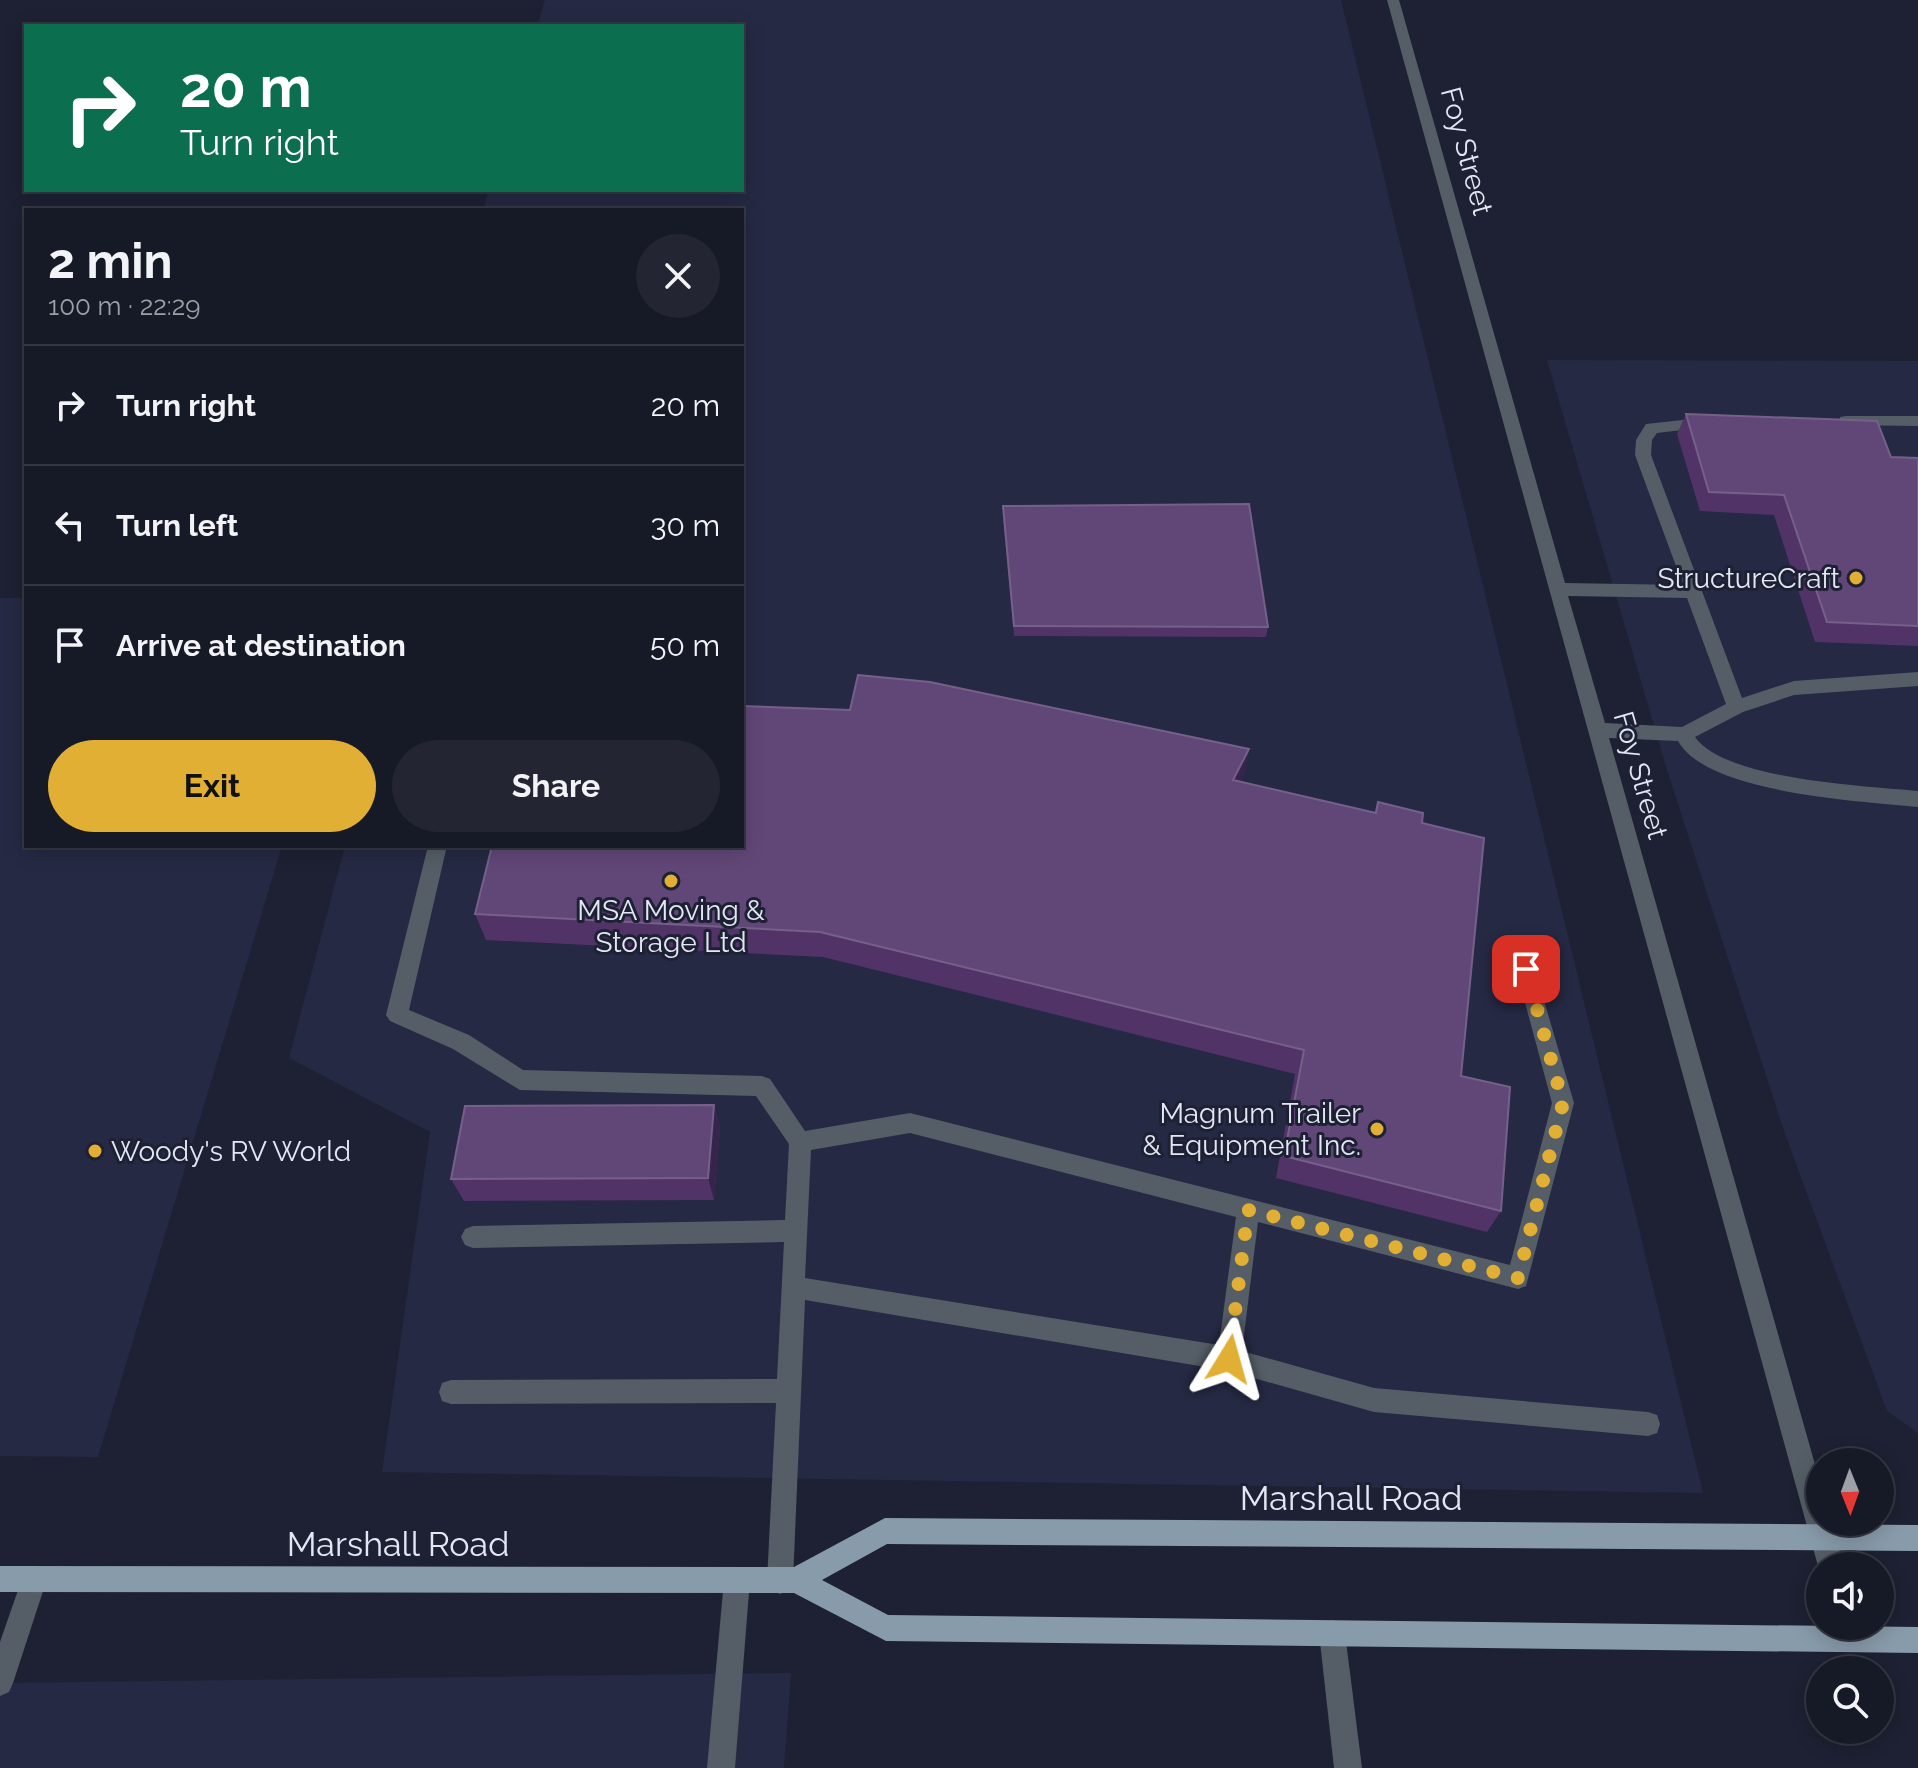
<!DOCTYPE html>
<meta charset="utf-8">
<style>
body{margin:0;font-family:Raleway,sans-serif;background:#232632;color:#f1f3f6;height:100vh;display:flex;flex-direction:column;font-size:30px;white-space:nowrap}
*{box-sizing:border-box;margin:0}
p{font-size:26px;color:#9ea0a7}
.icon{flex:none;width:44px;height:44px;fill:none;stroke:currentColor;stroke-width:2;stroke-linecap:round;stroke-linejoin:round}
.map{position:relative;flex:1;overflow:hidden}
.side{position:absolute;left:24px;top:208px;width:720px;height:640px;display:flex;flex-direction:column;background:#161926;border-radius:0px;box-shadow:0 4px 20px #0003,0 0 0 2px #353843}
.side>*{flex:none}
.top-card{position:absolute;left:24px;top:24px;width:720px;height:168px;border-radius:0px;box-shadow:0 4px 20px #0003,0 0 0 2px #353843;background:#0b6e4f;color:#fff;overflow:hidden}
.needle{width:52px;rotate:179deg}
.controls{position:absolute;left:1806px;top:1448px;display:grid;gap:16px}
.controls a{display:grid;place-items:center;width:88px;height:88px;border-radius:50%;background:#161926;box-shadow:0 4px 20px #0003,0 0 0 2px #353843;font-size:40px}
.pin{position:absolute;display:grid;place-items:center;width:68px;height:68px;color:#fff;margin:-34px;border-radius:16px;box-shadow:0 4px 12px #0006}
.me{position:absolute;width:88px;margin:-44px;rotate:8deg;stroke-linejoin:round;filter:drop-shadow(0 0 6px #0008)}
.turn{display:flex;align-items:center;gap:28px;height:168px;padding:0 24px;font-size:36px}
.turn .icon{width:104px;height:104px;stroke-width:2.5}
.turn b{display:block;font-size:56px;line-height:68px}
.round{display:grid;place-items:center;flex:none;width:84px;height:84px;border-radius:42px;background:#232632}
.summary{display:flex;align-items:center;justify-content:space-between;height:136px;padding:0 24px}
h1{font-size:48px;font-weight:700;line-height:60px}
.action{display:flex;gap:16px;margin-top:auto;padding:16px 24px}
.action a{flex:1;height:92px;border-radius:48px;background:#e1af34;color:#111;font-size:32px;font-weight:700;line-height:92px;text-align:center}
.action a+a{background:#232632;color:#f1f3f6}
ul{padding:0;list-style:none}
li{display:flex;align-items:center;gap:24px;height:120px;padding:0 24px;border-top:2px solid #353843}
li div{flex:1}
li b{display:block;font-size:30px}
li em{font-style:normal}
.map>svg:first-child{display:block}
.built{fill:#252943}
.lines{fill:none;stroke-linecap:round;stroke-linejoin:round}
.minor{fill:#555e66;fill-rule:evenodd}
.major{fill:#889baa;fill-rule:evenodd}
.wall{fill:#513368}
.shaded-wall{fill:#36244c}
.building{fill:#614777;stroke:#75608a;stroke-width:2}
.route{stroke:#e1af34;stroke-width:14;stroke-dasharray:0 25.2}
.poi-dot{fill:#e1af34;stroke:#1d2133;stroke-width:3}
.labels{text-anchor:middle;stroke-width:6;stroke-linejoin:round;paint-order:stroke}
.street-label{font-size:28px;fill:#e3e6f4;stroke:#1d2133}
.poi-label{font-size:28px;fill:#e3e6f4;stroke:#1d2133;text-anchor:end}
.near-street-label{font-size:34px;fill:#e3e6f4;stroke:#1d2133}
</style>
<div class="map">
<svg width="1918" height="1768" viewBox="0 0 1918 1768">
<rect width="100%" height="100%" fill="#1d2133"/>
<g class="built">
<polygon points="545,0 1341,0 1703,1493 382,1472 430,1132 289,1058 345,846 742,846 742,210 483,210 489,190 742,190 742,26 537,26"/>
<polygon points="1547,360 1918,361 1918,1433 1887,1411 1784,1131 1667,770"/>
<polygon points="0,598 26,598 26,846 282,846 98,1457 0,1456"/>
<polygon points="791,1673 784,1768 0,1768 0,1683"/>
</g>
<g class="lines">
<g class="minor">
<path d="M 1387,0 L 1399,0 L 1565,583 L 1683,585 L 1635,455 L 1636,440 L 1646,424 L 1710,417 L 1718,422 L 1716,426 L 1657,433 L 1652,440 L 1651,455 L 1742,698 L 1794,681 L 1918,672 L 1918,686 L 1794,695 L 1743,712 L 1695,737 C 1725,780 1866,786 1918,791 L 1918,807 C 1861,801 1708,794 1678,741 L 1609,738 L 1820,1482 L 1820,1522 L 1831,1522 L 1844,1566 L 1820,1566 L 1820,1571 L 1818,1566 ZM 1568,596 L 1687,598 L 1726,704 L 1682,727 L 1605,723 Z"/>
<polygon points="1846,416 1918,416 1918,426 1840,425 1840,417"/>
<path d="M 428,846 L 444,846 L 446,850 L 409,1010 L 469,1035 L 523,1070 L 762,1076 L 770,1079 L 805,1131 L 910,1113 L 1510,1265 L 1552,1103 L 1516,969 L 1519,963 L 1526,960 L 1533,963 L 1574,1103 L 1526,1286 L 1518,1289 L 1258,1222 L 1242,1351 L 1374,1388 L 1648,1412 L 1657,1415 L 1660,1424 L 1657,1433 L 1648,1436 L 1374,1412 L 1229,1371 L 805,1300 L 793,1581 L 789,1590 L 780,1594 L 771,1590 L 767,1581 L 776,1403 L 451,1404 L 442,1401 L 439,1392 L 442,1383 L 451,1380 L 777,1379 L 784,1242 L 473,1248 L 465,1245 L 461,1237 L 465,1229 L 473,1226 L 785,1220 L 789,1144 L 756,1096 L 520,1090 L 453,1049 L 390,1021 L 386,1015 ZM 910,1133 L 1236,1217 L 1219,1345 L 805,1278 L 811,1150 Z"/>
<polygon points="34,1566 43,1570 47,1579 13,1683 9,1692 0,1696 0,1642 25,1570"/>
<polygon points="737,1567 746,1571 750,1580 735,1768 707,1768 724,1580 728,1571"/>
<polygon points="1332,1620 1341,1624 1345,1633 1362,1768 1334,1768 1319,1633 1323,1624"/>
</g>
<polygon class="major" points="885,1518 1918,1525 1918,1551 887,1544 822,1580 888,1615 1918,1627 1918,1653 886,1641 794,1593 0,1592 0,1566 794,1567"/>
</g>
<g class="wall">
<polygon points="1686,414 1891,457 1918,458 1918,646 1815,642 1774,515 1700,511 1677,434"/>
<polygon points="1003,506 1268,627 1266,637 1014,636 1003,516"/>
<polygon points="1249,749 1243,777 1240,782 1374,813 1378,802 1422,823 1461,1076 1501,1211 1487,1232 1276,1178 1295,1074 823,957 486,940 475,914"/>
<polygon points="714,1105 720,1128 714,1200 464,1201 451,1179"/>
</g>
<g class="shaded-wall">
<polygon points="1249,749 1243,777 1227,808 1233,780"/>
<polygon points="714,1105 720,1128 714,1200 708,1178"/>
</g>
<g class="building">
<polygon points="1686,414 1877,421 1891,457 1918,458 1918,626 1827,622 1784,495 1709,492"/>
<polygon points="1249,504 1268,627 1014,626 1003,506"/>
<polygon points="858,675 930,682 1249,749 1233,780 1376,813 1378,802 1423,813 1422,823 1484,838 1461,1076 1510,1087 1501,1211 1284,1156 1304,1050 820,932 475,914 492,846 742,846 742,706 850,710"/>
<polygon points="714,1105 708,1178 451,1179 465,1106"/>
</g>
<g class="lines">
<polyline class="route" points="1229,1359 1248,1210 1518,1278 1563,1103 1526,969"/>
</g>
<g class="poi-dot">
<circle cx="1856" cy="578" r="8"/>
<circle cx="671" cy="881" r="8"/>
<circle cx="1377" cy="1129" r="8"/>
<circle cx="95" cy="1151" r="8"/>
</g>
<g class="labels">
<g class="street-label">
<text transform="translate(1467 151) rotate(75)" y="10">Foy Street</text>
<text transform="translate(1641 775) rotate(74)" y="10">Foy Street</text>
</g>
<g class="poi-label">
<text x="1840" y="588">StructureCraft</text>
<text x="671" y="920" text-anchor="middle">MSA Moving &amp;<tspan x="671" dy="32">Storage Ltd</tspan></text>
<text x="1361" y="1123">Magnum Trailer<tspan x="1361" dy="32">&amp; Equipment Inc.</tspan></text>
<text x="111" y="1161" text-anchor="start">Woody's RV World</text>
</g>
<g class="near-street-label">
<text x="1351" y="1510">Marshall Road</text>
<text x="398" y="1556">Marshall Road</text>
</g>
</g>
</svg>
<div class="controls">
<a><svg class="needle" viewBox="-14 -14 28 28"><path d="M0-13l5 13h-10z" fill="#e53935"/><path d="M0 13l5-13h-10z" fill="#9ea0a7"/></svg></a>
<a><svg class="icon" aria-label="sound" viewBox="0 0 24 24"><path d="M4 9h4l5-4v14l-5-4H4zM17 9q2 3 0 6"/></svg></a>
<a><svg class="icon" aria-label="search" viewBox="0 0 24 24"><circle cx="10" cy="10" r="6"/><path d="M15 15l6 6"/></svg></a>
</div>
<div class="pin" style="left:1526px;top:969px;background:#d93025"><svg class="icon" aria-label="arrive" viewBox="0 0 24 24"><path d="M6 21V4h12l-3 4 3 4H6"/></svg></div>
<svg class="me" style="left:1229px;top:1359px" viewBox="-20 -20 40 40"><path d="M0-17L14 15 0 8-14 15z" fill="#e1af34" stroke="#fff" stroke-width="4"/></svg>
<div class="top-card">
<div class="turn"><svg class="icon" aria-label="right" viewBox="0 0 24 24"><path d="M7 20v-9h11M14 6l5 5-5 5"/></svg><div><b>20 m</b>Turn right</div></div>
</div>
<section class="side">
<div class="summary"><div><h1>2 min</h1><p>100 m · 22:29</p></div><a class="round"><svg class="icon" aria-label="close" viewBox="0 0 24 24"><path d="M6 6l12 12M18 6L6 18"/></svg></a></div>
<ul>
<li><svg class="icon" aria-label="right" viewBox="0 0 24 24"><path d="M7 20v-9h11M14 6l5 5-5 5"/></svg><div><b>Turn right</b></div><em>20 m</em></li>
<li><svg class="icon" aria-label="left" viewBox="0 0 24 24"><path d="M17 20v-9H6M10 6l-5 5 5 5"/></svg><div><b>Turn left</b></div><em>30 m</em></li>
<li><svg class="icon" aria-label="arrive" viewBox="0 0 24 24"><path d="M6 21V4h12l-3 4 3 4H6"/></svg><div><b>Arrive at destination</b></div><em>50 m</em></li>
</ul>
<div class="action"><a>Exit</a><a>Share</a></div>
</section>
</div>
